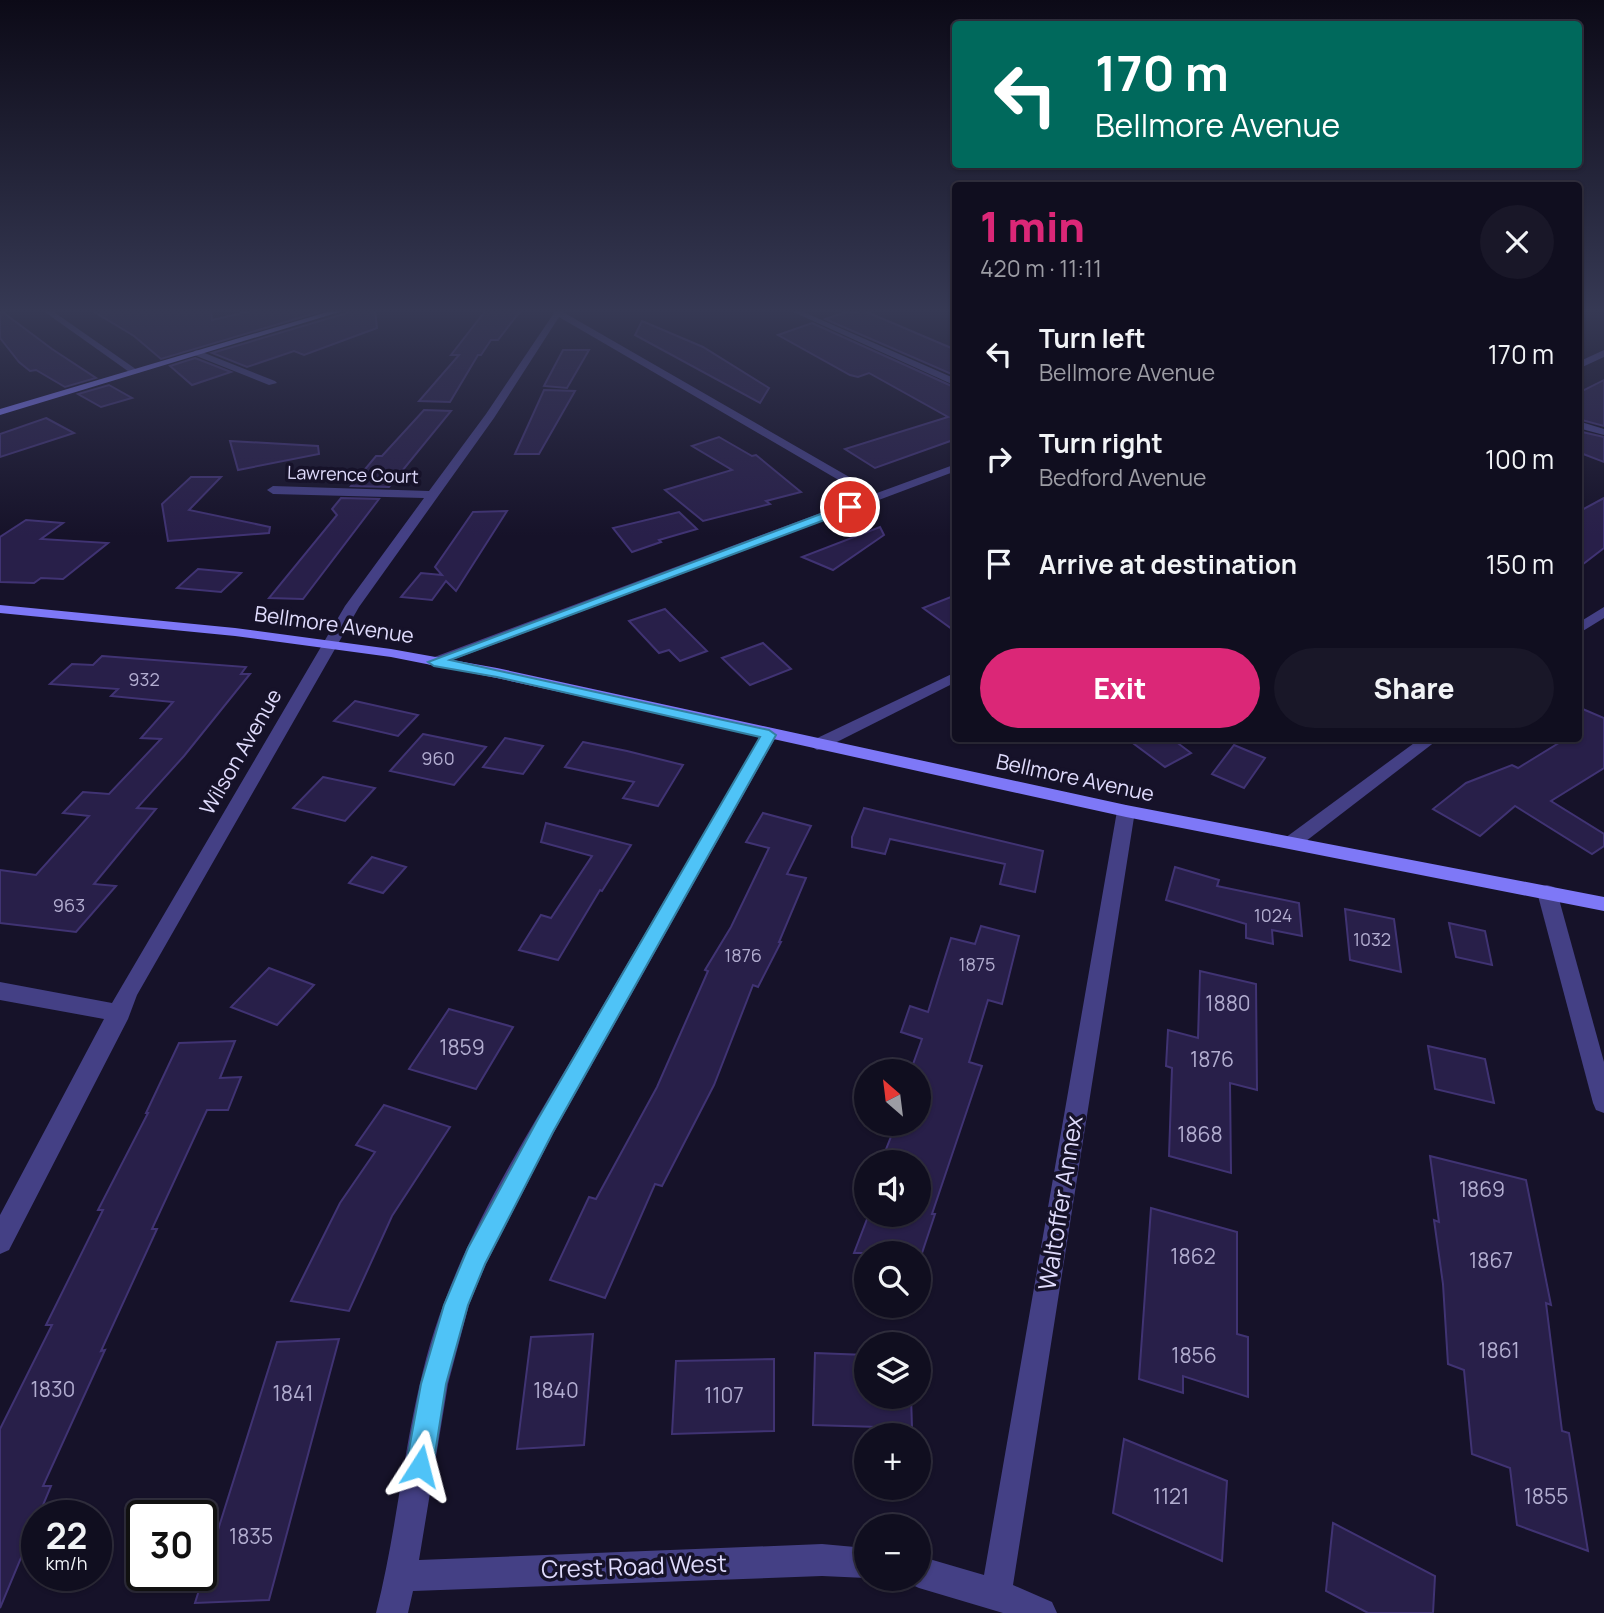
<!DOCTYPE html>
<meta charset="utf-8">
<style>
body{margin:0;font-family:Manrope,sans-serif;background:#191728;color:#f1f3f6;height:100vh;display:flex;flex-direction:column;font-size:26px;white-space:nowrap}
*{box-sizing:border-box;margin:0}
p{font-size:23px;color:#9c9ca4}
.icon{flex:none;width:38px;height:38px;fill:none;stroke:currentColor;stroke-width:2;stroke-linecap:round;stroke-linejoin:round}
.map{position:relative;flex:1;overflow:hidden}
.sheet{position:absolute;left:952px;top:182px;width:630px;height:560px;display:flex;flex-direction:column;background:#100e1f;border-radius:7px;box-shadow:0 2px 5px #0004,0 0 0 2px #302e3d}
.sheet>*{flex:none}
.guide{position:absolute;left:952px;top:21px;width:630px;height:147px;border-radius:7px;box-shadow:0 2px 5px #0004,0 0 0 2px #302e3d;background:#00695c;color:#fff;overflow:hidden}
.needle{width:46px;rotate:332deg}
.tools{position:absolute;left:854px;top:1059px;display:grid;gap:14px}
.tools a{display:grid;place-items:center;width:77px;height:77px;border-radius:50%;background:#100e1f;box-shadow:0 2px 5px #0004,0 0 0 2px #302e3d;font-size:35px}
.speed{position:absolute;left:21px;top:1500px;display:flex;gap:14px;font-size:35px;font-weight:700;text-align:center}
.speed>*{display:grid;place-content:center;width:91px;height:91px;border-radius:50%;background:#100e1f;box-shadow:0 2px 5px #0004,0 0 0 2px #302e3d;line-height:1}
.speed small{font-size:18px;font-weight:400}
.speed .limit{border:4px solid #111;border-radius:10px;background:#fff;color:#111}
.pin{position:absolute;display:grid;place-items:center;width:60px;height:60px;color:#fff;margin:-30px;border:4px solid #fff;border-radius:50%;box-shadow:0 2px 7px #0007}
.me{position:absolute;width:77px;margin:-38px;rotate:9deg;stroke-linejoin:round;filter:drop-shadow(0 0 5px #0008)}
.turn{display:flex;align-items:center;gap:24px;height:147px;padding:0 28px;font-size:32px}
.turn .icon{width:91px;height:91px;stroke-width:2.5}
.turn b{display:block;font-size:49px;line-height:60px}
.round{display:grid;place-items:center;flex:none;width:74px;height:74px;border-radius:37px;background:#191728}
.summary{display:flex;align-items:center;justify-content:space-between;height:119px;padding:0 28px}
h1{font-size:42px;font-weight:800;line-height:52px;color:#db2777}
.cta{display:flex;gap:14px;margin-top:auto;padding:14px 28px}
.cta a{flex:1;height:80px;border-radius:42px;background:#db2777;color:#fff;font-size:28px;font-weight:800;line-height:80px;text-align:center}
.cta a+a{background:#191728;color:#f1f3f6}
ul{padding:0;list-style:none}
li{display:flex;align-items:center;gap:21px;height:105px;padding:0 28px}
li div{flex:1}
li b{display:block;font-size:26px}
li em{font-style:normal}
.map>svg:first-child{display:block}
.building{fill:#281f49;stroke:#403373;stroke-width:2}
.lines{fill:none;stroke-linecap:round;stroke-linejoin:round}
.street{fill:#444085;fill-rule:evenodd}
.secondary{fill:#7e78f7;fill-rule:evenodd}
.route{fill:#4fc3f7;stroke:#337fa1;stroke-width:2}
.labels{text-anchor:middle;stroke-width:7;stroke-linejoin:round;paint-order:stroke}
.far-street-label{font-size:18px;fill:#e0dcfd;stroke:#161229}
.number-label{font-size:18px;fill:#b2add0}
.street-label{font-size:21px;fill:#e0dcfd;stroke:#161229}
.near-number-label{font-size:21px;fill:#b2add0}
.near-street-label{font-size:24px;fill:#e0dcfd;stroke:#161229}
</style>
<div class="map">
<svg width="1604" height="1613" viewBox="0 0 1604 1613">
<rect width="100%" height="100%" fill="#161229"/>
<g class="building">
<polygon points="0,310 52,349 96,378 65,387 36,370 30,371 19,362 0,338"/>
<polygon points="91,310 211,310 212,320 255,310 326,310 161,359 134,336"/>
<polygon points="349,310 375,310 377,328 304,355 294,351 247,367 212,353 347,313"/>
<polygon points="486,310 521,310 498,340 491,340 481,355 478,355 450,402 419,401 459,355 451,355"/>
<polygon points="862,310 956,350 956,376 825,319 849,311 855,313"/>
<polygon points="642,321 703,347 769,388 760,403 635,335"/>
<polygon points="812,323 956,388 956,439 875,468 845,449 948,417 869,373 858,377 850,375 778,335"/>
<polygon points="563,350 589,350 567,388 544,386"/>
<polygon points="195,358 231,372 192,385 170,366"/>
<polygon points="1604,380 1604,426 1578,419 1578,393"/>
<polygon points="109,385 132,398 101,407 78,394"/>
<polygon points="544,390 575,391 539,454 515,454"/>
<polygon points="424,410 451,411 389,487 351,486 376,456 382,456"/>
<polygon points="46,418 74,433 0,457 0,434"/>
<polygon points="1578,431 1604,437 1604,462 1578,452"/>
<polygon points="719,437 752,456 756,455 801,492 766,501 770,504 703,521 665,490 732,470 692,446"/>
<polygon points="230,441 318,446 319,454 238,470"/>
<polygon points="191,477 221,477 189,510 270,527 269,533 168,541 162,504"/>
<polygon points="341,498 379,499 303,599 269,598 337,515 332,509"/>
<polygon points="1604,498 1604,548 1578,568 1578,512"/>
<polygon points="507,511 456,591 446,581 432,600 401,597 421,573 442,575 435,567 473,512"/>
<polygon points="679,512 697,529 659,540 661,542 632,552 613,528"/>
<polygon points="26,520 63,523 41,539 108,543 63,579 41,578 34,583 0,582 0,537"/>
<polygon points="880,527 884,535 833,570 802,557"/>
<polygon points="198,569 241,573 221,592 177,588"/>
<polygon points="956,595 956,632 923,608"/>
<polygon points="665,609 707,651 680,661 669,650 659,653 629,621"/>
<polygon points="763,643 791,669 750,685 722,658"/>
<polygon points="102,656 246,667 241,674 250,674 184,756 137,808 156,809 94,884 116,886 76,932 0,923 0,870 36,875 89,816 63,813 83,792 109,794 161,739 141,738 173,702 111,696 118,689 50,684 72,664 93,665"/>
<polygon points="355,701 418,715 398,736 334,721"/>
<polygon points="1578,707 1604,718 1604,768 1551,801 1604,834 1604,846 1592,854 1515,806 1480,836 1433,809 1466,783 1512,765 1518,768 1567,738 1578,738"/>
<polygon points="423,734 486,747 454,785 390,771"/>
<polygon points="505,738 543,746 523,774 483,767"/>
<polygon points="1126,738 1171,738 1191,753 1165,767"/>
<polygon points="583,742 627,751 683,765 658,806 623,798 634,782 565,767"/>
<polygon points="1234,745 1265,758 1244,788 1212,774"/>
<polygon points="323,777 375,788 345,821 293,808"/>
<polygon points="864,808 1043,851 1035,892 1000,884 1005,864 890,839 885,854 852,847 852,837"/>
<polygon points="763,813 811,826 787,874 806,878 779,942 781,942 758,987 753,985 714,1085 662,1186 655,1184 605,1298 550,1280 589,1197 596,1199 657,1087 708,971 705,970 731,927 769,848 746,842"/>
<polygon points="546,823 631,845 602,891 600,890 558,960 519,950 541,915 551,918 592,856 541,842"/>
<polygon points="372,857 406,867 383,893 349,883"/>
<polygon points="1175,867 1219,880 1217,886 1299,903 1302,936 1272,930 1273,944 1246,938 1246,924 1166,900"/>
<polygon points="1345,909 1394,919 1401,972 1350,960"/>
<polygon points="1449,923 1485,931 1492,965 1456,957"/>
<polygon points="981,926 1019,936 1002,1004 988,1000 969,1062 982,1066 932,1214 935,1214 922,1253 854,1253 869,1214 919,1214 919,1162 896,1162 883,1157 896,1124 919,1124 919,1071 911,1070 922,1039 901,1032 910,1006 928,1012 951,938 975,944"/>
<polygon points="269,968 314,985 277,1025 231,1007"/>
<polygon points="1200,971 1256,984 1257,1090 1230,1083 1231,1173 1169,1156 1172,1068 1166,1066 1168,1030 1198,1038"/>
<polygon points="449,1009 513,1027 476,1089 409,1069"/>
<polygon points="235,1041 220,1078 241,1077 228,1110 207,1110 152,1229 157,1229 101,1351 105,1350 43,1486 51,1486 0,1608 0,1429 52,1325 46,1325 103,1210 98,1210 148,1113 146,1113 179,1043"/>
<polygon points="1428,1046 1485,1059 1494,1103 1435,1089"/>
<polygon points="384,1105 450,1127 392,1216 349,1311 291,1301 340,1203 375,1152 356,1145"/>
<polygon points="1430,1156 1526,1180 1551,1305 1546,1303 1562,1431 1569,1433 1588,1551 1517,1525 1510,1468 1472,1454 1464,1370 1448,1364 1443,1284 1434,1220 1439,1222"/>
<polygon points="1151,1208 1237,1232 1237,1334 1248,1337 1248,1397 1183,1376 1183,1393 1139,1379"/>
<polygon points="593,1334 584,1445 517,1449 531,1337"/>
<polygon points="339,1339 269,1600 195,1603 277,1342"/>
<polygon points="815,1353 866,1355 866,1396 911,1396 912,1428 813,1425"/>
<polygon points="774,1359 774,1431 672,1434 676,1361"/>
<polygon points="1124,1439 1227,1481 1222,1561 1113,1513"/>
<polygon points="1333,1523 1435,1576 1433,1613 1368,1613 1326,1591"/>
</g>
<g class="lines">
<g class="street">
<polygon points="42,310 51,310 140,372 132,374"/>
<polygon points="556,310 564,310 563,312 877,493 956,464 956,471 439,665 429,665 427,662 429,659 866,496 559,317 494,418 359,607 137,995 128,1019 9,1250 0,1254 0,1215 104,1019 0,1000 0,982 112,1003 345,606 424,498 273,494 267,490 273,486 429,491 486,414"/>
<polygon points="789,310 799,310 956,379 956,386"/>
<polygon points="197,350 275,381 277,383 269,385 194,355 194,351"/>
<polygon points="1604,350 1604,357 1578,369 1578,362"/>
<polygon points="1578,421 1604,429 1604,435 1578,428"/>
<polygon points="1604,607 1604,618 1578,634 1578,623"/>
<polygon points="956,672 956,682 823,749 817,750 809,745 811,741"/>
<path d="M 769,730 L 777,735 L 553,1134 L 486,1264 L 469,1305 L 448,1384 L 419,1560 L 822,1544 L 866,1548 L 866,1578 L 822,1576 L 413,1591 L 408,1613 L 376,1613 C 402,1511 406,1402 444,1303 C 476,1216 527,1135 574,1055 C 636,948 699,842 761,735 Z"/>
<polygon points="1421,738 1440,738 1297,848 1285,848 1282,843 1285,838"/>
<polygon points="1126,805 1135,811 1013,1585 1052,1602 1057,1613 1003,1613 919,1588 908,1583 906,1578 919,1578 919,1556 984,1575 1117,811"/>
<polygon points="1547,885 1554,887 1557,892 1604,1062 1604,1113 1596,1110 1593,1103 1537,892 1540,887"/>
</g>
<g class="secondary">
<polygon points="334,310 346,310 0,415 0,409"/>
<polygon points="0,605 235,628 391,649 497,668 1126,805 1604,897 1604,911 1126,817 497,678 391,657 235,636 0,613"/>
</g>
</g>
<linearGradient id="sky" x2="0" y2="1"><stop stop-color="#0c0a17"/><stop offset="0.58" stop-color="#363954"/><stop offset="1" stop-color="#363954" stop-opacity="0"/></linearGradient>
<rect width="1604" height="536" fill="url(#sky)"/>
<polygon class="route" points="850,503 855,507 854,509 450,660 769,730 776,735 553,1132 485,1264 468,1305 446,1384 433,1466 429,1476 420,1480 410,1476 406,1466 421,1384 444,1305 468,1248 538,1119 760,737 497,677 434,666 428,662"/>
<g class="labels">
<g class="far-street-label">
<text transform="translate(353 475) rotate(2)" y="6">Lawrence Court</text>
</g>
<g class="number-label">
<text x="144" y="686">932</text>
<text x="438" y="765">960</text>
<text x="69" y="912">963</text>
<text x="1273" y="922">1024</text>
<text x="1372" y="946">1032</text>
<text x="743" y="962">1876</text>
<text x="977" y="971">1875</text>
</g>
<g class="street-label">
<text transform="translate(334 625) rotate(8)" y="7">Bellmore Avenue</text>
<text transform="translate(241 752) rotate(-60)" y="7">Wilson Avenue</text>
<text transform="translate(1075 778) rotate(12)" y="7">Bellmore Avenue</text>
</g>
<g class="near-number-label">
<text x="1228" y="1011">1880</text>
<text x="462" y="1055">1859</text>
<text x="1212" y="1067">1876</text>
<text x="1200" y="1142">1868</text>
<text x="1482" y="1197">1869</text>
<text x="1193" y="1264">1862</text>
<text x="1491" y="1268">1867</text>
<text x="1499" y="1358">1861</text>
<text x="1194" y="1363">1856</text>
<text x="53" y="1397">1830</text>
<text x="556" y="1398">1840</text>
<text x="293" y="1401">1841</text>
<text x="724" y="1403">1107</text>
<text x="1171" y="1504">1121</text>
<text x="1546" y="1504">1855</text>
<text x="251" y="1544">1835</text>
</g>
<g class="near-street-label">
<text transform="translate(1061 1203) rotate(-81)" y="8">Waltoffer Annex</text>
<text transform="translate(634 1567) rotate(-2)" y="8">Crest Road West</text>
</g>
</g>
</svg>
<div class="tools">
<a><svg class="needle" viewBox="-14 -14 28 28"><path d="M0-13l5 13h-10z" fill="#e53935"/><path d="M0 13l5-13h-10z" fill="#9c9ca4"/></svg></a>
<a><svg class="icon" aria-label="sound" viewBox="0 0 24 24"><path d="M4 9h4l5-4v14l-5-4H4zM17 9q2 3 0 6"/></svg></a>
<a><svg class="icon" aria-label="search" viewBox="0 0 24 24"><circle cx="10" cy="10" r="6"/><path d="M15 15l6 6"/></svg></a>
<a><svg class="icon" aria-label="layers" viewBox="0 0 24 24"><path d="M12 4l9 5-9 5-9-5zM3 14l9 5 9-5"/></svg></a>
<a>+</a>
<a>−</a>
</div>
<div class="speed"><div>22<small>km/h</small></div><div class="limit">30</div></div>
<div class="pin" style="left:850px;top:507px;background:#d93025"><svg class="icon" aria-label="arrive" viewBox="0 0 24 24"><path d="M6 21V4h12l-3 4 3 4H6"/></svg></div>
<svg class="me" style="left:420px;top:1466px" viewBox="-20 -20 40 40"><path d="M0-17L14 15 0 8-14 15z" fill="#4fc3f7" stroke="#fff" stroke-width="4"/></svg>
<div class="guide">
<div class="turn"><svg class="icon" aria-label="left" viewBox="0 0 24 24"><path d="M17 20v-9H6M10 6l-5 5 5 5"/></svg><div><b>170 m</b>Bellmore Avenue</div></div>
</div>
<section class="sheet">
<div class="summary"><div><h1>1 min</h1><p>420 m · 11:11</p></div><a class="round"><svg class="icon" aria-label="close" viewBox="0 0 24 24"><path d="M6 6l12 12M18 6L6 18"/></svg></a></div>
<ul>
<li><svg class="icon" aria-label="left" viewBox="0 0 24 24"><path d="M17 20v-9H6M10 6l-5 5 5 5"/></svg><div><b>Turn left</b><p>Bellmore Avenue</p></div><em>170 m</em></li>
<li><svg class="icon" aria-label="right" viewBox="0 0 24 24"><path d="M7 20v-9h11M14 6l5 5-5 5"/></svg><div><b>Turn right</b><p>Bedford Avenue</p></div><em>100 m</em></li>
<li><svg class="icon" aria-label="arrive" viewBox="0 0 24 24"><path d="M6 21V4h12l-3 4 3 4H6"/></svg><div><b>Arrive at destination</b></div><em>150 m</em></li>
</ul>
<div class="cta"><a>Exit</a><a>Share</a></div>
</section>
</div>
